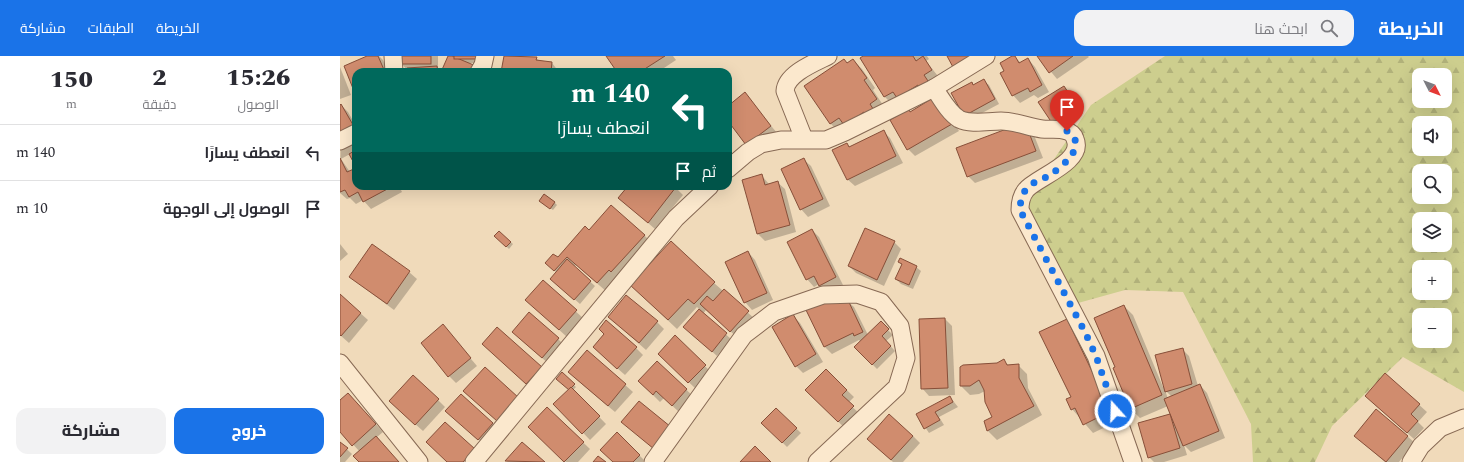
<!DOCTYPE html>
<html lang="ar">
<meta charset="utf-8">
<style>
body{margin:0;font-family:Spectral,Cairo,serif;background:#f2f2f3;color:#2b2b33;direction:rtl;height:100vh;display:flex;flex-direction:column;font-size:15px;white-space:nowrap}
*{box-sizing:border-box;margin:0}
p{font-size:13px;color:#7c7c81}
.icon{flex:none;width:22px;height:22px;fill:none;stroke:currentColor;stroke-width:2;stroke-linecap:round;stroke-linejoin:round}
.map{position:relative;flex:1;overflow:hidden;direction:ltr}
.sheet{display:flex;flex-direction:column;background:#fff;width:340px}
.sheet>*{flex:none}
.top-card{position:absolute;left:12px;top:12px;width:380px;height:122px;border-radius:12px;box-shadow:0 4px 16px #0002;direction:rtl;background:#00695c;color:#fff;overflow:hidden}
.needle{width:26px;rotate:132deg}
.fabs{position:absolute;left:1072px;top:12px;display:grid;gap:8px}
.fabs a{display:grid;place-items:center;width:40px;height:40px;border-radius:8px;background:#fff;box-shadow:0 4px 16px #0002;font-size:20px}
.pin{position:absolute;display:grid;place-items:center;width:34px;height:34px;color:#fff;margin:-41px -17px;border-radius:50% 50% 50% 0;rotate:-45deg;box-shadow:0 0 4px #0007}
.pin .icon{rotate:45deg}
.me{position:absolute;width:44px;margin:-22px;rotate:340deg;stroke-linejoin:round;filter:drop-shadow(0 0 3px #0008)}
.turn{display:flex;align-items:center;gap:14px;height:84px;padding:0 16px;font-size:18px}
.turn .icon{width:52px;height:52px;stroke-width:2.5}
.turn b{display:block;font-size:28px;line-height:34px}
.then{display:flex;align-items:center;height:38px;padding:0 16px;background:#0003;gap:8px;font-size:15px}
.eta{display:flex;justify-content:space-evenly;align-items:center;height:68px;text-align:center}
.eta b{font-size:24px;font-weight:800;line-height:28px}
.button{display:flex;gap:8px;margin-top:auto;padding:8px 16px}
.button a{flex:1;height:46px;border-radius:12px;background:#1a73e8;color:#fff;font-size:16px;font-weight:800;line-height:46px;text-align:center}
.button a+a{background:#f2f2f3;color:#2b2b33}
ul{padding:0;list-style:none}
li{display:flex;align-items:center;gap:12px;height:56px;padding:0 16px;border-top:1px solid #e1e1e2}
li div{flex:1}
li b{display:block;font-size:15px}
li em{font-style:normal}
header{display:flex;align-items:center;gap:24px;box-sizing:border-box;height:56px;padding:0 20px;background:#1a73e8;color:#fff}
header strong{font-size:19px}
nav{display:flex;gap:22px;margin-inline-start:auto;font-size:14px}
.search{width:280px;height:36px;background:#f2f2f3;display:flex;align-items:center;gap:10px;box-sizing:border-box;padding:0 14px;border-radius:12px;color:#7c7c81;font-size:15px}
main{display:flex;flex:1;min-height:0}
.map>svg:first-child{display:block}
.forest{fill:url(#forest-firs);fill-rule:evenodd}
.shadow{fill:#0003;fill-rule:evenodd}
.building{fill:#d08c6e;stroke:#874f39}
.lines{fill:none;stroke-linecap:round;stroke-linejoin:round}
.minor-casing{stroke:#876954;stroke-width:19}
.minor{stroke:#fbe8cd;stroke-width:17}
.route{stroke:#1a73e8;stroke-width:7;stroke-dasharray:0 12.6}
</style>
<header>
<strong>الخريطة</strong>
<div class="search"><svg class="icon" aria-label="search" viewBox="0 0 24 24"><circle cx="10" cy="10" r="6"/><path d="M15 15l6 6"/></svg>ابحث هنا</div>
<nav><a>الخريطة</a><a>الطبقات</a><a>مشاركة</a></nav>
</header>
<main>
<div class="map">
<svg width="1124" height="406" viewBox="0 0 1124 406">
<defs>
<pattern id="forest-firs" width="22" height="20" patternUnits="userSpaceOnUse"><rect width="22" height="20" fill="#cdce8e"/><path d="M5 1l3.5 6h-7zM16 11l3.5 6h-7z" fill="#b1b17a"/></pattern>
</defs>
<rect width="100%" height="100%" fill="#f0daba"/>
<path class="forest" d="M 825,0 L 1124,0 L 1124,336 L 1063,301 L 992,370 L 975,406 L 913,406 L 911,368 L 843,236 L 785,234 L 720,252 L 680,153 L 751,49 ZM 1079,19 L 1105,19 L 1105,45 L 1079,45 ZM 1079,67 L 1105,67 L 1105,93 L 1079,93 ZM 1079,115 L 1105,115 L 1105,141 L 1079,141 ZM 1079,163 L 1105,163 L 1105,189 L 1079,189 ZM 1079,211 L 1105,211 L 1105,237 L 1079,237 ZM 1079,259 L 1105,259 L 1105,285 L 1079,285 Z"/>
<g class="shadow">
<polygon points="30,0 39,0 43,4 48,16 16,16 16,37 5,10"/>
<polygon points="48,0 98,0 98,12 102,16 109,0 115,2 115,0 140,0 140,7 127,7 140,16 69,16 61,7"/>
<polygon points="165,0 196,2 200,6 212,7 219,16 162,16"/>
<polygon points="268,0 333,0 336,4 318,16 278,16"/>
<polygon points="525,0 587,0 589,3 586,5 601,24 554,50 545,41 521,2"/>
<polygon points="674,0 681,7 688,3 695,11 709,36 698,42 694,39 680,47 673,39 665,15"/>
<polygon points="698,0 748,0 749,1 717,23"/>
<polygon points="513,4 522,13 535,32 533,34 545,52 544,65 538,70 533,65 500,77 491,68 465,30"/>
<polygon points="0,11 11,39 0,43"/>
<polygon points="644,25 649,29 659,48 629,64 625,60 634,30"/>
<polygon points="723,31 741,55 717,71 712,66"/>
<polygon points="405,38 437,77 414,95 388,63 388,51"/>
<polygon points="1,49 8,56 16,70 16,109 10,98 1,103 10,116 16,113 16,130 59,130 62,136 31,153 23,144 16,148 10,142 7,143 0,137"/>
<polygon points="603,49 619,75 575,100 568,93"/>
<polygon points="692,74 703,102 635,127 628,120"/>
<polygon points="543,75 550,82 563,107 515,130 507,123 506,88 510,91"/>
<polygon points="463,103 471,110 490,150 468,161 461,153"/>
<polygon points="422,120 429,128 437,126 445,133 456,176 425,185 418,178"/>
<polygon points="289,130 338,130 336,132 343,139 315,173 279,142"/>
<polygon points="202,147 215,147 217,149 213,154"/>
<polygon points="472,174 479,181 503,229 487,236 479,228 474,231 467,223"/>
<polygon points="249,175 304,179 313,188 267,236 236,209 234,211 255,230 240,248 216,227 216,216 207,207 218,203"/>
<polygon points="159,176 173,188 169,193 155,180"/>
<polygon points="554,186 561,193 544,230 516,217 509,210"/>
<polygon points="0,188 8,198 0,205"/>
<polygon points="408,196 415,204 433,244 412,254 405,246"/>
<polygon points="559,206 576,211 581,215 573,233 561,228 556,223 562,209"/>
<polygon points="69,216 77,223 54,254 10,221"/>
<polygon points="203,226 243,262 227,281 194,251"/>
<polygon points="374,227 415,263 398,282 366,254 363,258 391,283 377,300 345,271 360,254 357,251 337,273 300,238"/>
<polygon points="0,239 28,264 9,287 0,279"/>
<polygon points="506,244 514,251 528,279 541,267 553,279 546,285 555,295 537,313 515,291 521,286 519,284 492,298 485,291 467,255"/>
<path d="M 784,250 L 793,259 L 823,331 L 842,293 L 849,300 L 858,330 L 860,329 L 867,337 L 885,382 L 851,396 L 844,389 L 847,399 L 824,406 L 814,406 L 809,401 L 799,368 L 831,359 L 828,350 L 800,362 L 791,353 L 774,312 L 777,311 ZM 825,334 L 832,341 L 828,343 Z"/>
<polygon points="453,260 460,267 483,306 463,317 456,310"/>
<polygon points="269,261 317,266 324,273 306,294"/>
<polygon points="605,263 612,270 615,339 589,340 582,332 580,264"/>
<polygon points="727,264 736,273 780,364 753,377 732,353 728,344 732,342"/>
<polygon points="103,270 137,310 116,327 109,320"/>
<polygon points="265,278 296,292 303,299 285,319 261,298"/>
<polygon points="335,281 372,317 356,333 319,298"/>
<polygon points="180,283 218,283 225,290 209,308"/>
<polygon points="143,288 208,318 194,334"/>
<polygon points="247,295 293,336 275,356 236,323"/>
<polygon points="664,305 669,310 678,309 687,318 688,332 702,359 657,384 648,375 645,366 654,361 645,335 639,338 630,339 621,330"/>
<polygon points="317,306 354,341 339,356 324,342 320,346 306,332"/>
<polygon points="486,314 514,341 508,347 520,358 506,373 473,342"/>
<polygon points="222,318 236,331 233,334 266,368 250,384 215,348 229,334"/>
<polygon points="1045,318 1087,356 1078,366 1084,372 1074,383 1033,347"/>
<polygon points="610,341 618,351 599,361 604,369 589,377 577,359"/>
<polygon points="98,344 105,351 83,375 57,352"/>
<polygon points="0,345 15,345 43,376 37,381 58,406 20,406 20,396 0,374"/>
<polygon points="207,352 250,393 238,406 226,406 189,371"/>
<polygon points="436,353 461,377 447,391 423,367"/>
<polygon points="114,362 152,367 160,374 146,390"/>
<polygon points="283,366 338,379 321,399"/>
<polygon points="277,377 304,404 303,406 274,406"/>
<polygon points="573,380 580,387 563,406 553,406 535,390"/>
<polygon points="1015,380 1067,380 1075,387 1059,406 1045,406"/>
<polygon points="0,387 12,398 5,406 0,406"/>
<polygon points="182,387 203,406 168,406 166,405"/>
</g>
<g class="building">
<polygon points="27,0 38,0 45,16 16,16 16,40 4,10"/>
<rect x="60" y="0" width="31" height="8"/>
<polygon points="108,0 112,0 136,10 133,16 101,16"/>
<rect x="114" y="0" width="22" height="3"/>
<polygon points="164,0 197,1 196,4 212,6 211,16 161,16"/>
<polygon points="266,0 325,0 300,16 298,13 295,16 277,16"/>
<polygon points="523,0 573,0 576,5 583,0 592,14 584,19 590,28 581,34 578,29 557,42 553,36 544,41 520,2"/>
<polygon points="607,0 629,0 631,3 614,13"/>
<polygon points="672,0 675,0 679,7 688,2 702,29 690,36 688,32 672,40 660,17 664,15 660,7"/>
<polygon points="697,0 733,0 709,17"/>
<polygon points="504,3 507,7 513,3 527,22 524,24 537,43 530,48 535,56 528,61 524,56 504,69 499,62 490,68 464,30"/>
<polygon points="97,10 98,16 68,16 67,12"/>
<polygon points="644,23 655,43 624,60 611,37 632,26 633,29"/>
<polygon points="724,30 737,50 712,67 698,46"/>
<polygon points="405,36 431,70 406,89 388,65 388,50"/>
<polygon points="596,40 612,68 567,94 550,64 569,53 570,56"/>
<polygon points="1,48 16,74 0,93 0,49"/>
<polygon points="685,66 696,95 627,121 616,92"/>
<polygon points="544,74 556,100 507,124 492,94 507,87 509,91"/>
<polygon points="16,94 16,111 9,98"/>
<polygon points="0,102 7,116 16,112 16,130 53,130 23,146 18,136 9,141 5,134 0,136"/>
<polygon points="464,102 483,143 460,154 441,113"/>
<polygon points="422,118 425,129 438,125 450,169 417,178 402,124"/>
<polygon points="288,130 335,130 336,131 308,167 278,142"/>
<polygon points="204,138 215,146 210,153 199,145"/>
<polygon points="271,149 305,179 271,216 269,214 257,227 227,201 214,215 205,207 213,198 218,201 245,170 249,174"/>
<polygon points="525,172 555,185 537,224 508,210"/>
<polygon points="472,173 496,221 479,230 474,220 466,224 447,186"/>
<polygon points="159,175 171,186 166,191 154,180"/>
<polygon points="331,185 375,226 354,248 348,243 328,264 290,229"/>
<polygon points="32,188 70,215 47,248 9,221"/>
<polygon points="408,195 427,237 404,247 385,206"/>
<polygon points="560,202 577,210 569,229 555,223 562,208 558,206"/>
<polygon points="227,203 251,225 234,244 210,223"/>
<polygon points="203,224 237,254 219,274 185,244"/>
<polygon points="384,233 409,255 390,276 360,248 367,240 373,245"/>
<polygon points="0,238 21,257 1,280 0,279"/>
<polygon points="286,239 318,265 299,287 268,261"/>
<polygon points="496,239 507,242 523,276 514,280 513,277 484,291 466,254"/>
<polygon points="784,249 822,339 790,353 773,312 775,311 754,262"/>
<polygon points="359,253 387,277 372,296 343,271"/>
<polygon points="189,256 219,282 202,302 172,276"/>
<polygon points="453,258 476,298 455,311 432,271"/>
<polygon points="605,262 608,332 581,333 579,263"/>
<polygon points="727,263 771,355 743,369 735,352 731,354 726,343 731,341 699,276"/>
<polygon points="266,264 297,291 277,313 253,291 264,278 259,273"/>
<polygon points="541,265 549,273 542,280 551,290 532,309 514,291"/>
<polygon points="103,268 131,302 108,321 81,287"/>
<polygon points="157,271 202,311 186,328 142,288"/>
<polygon points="335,279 366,309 348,327 318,298"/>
<polygon points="843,292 852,328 825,336 815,299"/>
<polygon points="247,294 286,328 268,350 228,316"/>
<polygon points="664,303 667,309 679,308 679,322 694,350 647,375 644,365 652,361 645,346 644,334 639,324 630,330 620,330 620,311 623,309 657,307"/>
<polygon points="317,305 347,333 332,350 316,335 313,339 298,325"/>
<polygon points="145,311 179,342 157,365 123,335"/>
<polygon points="486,313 507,334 502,339 514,350 498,366 465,334"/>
<polygon points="222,316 235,328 229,334 216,323"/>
<polygon points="1045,317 1080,348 1071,358 1078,365 1067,377 1025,340"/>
<polygon points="73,319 99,343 75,369 49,345"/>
<polygon points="860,328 879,375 843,390 824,343"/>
<polygon points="231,331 260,360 242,378 213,348"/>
<polygon points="8,337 36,368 12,390 0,376 0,344"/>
<polygon points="121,338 153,367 138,384 105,355"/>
<polygon points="610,340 613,346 595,356 600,364 584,373 576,358"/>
<polygon points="299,345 331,371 314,393 281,366"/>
<polygon points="207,351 244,386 224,406 188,371"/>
<polygon points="436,352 457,372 442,387 421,367"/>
<polygon points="1036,353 1068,380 1046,406 1014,380"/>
<polygon points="549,358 573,380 551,404 527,383"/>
<polygon points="830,358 840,392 808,402 798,367"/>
<polygon points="105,366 135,393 123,406 107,406 86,386"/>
<polygon points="277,376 300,399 293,406 273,406 260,394"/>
<polygon points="36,380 59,406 19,406 13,400"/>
<polygon points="0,386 8,392 0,401"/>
<polygon points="182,386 205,406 165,405"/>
<polygon points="415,390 431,406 400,406"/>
<polygon points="258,400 266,406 253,406"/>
</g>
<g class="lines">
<defs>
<g id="minor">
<polyline points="53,0 54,16"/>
<polyline points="139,16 143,9 145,0"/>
<path d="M 594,32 C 601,42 608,56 619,63 C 631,69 648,65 661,65 C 675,65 688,71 702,73 C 710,74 719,72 727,75 C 730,76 734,79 735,83 C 745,106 695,122 686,134 C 681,140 680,146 680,154 L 756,300 L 793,406"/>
<path d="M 464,83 L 445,35 C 446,18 474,7 488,0"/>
<polyline points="0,85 16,77"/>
<polyline points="388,113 408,96 421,88 441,84 486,84 505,76 594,32 646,0"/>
<polyline points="0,307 79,406"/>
<polyline points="134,406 336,162 370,130"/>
<polyline points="313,406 404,279 434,256 483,239 517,238 541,246 560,270 566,302 557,331 477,406"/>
<polyline points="1071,406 1081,390 1100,372 1124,362"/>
</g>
</defs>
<use href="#minor" class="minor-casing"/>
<use href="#minor" class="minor"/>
</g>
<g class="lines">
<path class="route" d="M 727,75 C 748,88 726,107 713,117 C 705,123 693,125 686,133 C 682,139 680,146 680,154 L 745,276 L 756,300 L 775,355"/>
</g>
</svg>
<div class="fabs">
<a><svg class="needle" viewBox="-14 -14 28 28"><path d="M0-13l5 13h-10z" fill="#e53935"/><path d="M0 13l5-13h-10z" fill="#7c7c81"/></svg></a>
<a><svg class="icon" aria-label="sound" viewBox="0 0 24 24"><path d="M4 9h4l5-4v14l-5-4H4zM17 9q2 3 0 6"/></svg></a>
<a><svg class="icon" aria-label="search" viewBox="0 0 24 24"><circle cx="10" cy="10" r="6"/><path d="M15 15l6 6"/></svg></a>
<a><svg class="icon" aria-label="layers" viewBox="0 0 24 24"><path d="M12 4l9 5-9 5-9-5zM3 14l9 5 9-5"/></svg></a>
<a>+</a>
<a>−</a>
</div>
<div class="pin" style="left:727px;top:75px;background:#d93025"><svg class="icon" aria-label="arrive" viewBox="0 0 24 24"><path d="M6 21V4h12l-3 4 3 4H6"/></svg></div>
<svg class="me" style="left:775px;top:355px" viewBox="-20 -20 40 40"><circle r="17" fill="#1a73e8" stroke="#fff" stroke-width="3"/><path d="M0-11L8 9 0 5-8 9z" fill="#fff"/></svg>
<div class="top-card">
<div class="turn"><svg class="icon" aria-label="left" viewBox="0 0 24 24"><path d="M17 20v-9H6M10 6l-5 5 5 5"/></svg><div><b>140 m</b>انعطف يسارًا</div></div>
<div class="then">ثم<svg class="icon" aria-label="arrive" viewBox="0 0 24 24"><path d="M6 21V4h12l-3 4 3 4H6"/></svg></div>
</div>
</div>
<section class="sheet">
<div class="eta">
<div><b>15:26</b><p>الوصول</p></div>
<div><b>2</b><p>دقيقة</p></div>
<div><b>150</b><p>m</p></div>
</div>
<ul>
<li><svg class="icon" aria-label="left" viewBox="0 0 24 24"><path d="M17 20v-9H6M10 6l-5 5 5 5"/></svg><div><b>انعطف يسارًا</b></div><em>140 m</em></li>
<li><svg class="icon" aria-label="arrive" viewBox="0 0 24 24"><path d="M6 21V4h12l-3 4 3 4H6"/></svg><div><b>الوصول إلى الوجهة</b></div><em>10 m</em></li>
</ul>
<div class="button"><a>خروج</a><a>مشاركة</a></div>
</section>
</main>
